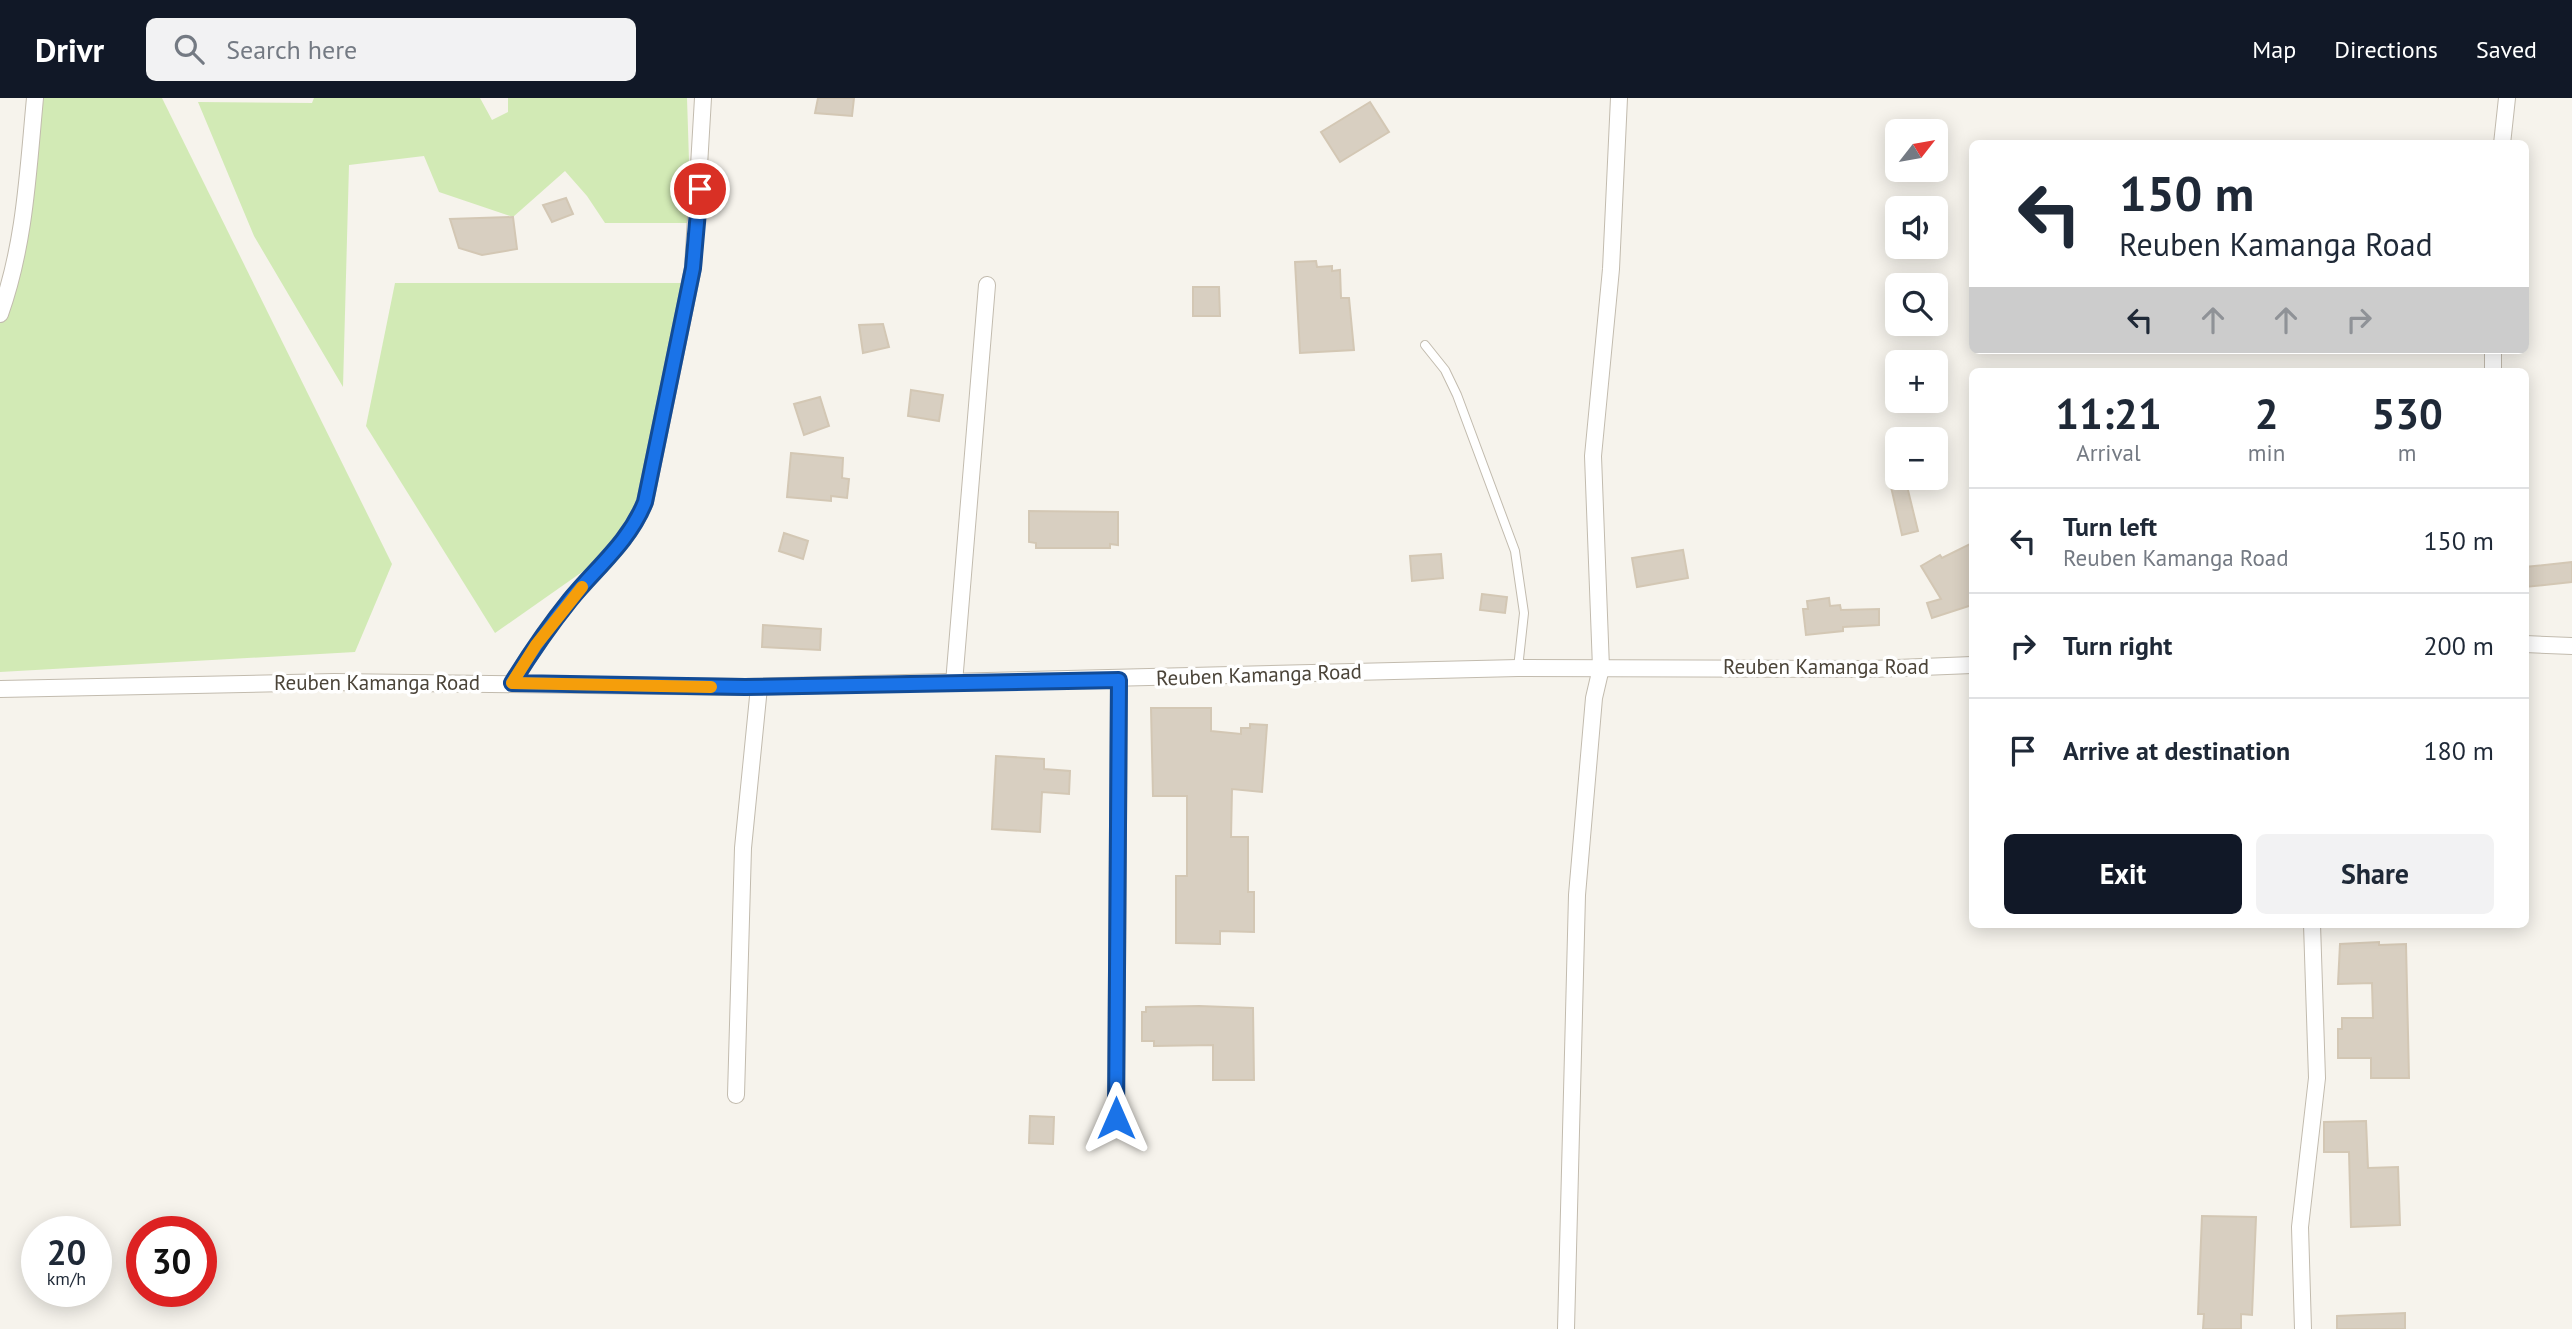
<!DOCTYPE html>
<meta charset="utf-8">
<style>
body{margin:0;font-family:"PT Sans",sans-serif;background:#f2f2f3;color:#1f2937;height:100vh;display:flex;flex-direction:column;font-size:26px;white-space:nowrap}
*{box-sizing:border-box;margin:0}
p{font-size:23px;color:#747a83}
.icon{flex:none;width:38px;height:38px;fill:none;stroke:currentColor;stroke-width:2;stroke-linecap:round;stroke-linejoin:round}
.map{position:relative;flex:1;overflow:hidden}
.sheet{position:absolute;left:1969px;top:270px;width:560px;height:560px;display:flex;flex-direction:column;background:#fff;border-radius:10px;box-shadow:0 4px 18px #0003}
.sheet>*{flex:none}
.top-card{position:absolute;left:1969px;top:42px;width:560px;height:214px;border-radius:10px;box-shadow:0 4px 18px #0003;background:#fff;color:#1f2937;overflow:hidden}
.needle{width:46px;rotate:59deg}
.buttons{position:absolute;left:1885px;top:21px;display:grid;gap:14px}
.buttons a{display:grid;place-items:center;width:63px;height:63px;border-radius:10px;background:#fff;box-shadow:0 4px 18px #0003;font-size:35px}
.speed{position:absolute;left:21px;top:1118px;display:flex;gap:14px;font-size:35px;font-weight:700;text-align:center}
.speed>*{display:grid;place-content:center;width:91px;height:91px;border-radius:50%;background:#fff;box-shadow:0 4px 18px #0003;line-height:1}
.speed small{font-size:18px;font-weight:400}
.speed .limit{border:10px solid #d22;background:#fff;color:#111}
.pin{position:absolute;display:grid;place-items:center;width:60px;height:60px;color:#fff;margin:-30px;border:4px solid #fff;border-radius:50%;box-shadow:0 2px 7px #0007}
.me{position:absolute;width:77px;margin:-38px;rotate:0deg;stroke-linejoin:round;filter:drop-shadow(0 0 5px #0008)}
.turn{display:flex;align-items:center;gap:24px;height:147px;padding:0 35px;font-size:32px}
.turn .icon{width:91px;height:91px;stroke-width:2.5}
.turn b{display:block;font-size:49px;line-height:60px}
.lanes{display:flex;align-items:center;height:66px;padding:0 35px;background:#0003;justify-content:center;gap:35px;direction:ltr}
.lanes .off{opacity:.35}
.eta{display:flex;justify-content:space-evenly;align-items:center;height:119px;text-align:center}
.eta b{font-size:42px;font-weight:700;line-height:49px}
.primary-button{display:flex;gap:14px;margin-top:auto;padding:14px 35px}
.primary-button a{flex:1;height:80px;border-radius:10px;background:#111827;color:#fff;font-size:28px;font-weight:700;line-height:80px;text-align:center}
.primary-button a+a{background:#f2f2f3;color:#1f2937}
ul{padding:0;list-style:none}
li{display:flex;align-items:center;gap:21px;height:105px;padding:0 35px;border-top:2px solid #e0e1e3}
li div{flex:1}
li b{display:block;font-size:26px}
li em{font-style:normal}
header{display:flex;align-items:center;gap:42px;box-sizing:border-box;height:98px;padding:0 35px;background:#111827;color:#fff}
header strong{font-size:33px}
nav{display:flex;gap:38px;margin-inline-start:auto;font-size:24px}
.search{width:490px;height:63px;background:#f2f2f3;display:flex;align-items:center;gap:18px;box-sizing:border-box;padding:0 24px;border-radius:10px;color:#747a83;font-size:26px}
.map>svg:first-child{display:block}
.green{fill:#d2eab5}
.building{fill:#d8cfc1;stroke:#d3c7b4;stroke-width:2}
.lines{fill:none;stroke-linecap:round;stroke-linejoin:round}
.lane-casing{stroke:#c2bbae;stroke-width:10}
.street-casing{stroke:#c2bbae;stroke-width:18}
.lane{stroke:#fff;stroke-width:8}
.street{stroke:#fff;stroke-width:16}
.route-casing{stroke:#114b97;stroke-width:18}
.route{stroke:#1a73e8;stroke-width:12}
.slow{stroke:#f59e0b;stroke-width:12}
.labels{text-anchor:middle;stroke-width:7;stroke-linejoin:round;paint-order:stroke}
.street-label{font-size:21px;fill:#4b4439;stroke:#fff}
</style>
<header>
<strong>Drivr</strong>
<div class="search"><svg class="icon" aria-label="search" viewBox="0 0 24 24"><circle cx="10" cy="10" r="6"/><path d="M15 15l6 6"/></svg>Search here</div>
<nav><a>Map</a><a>Directions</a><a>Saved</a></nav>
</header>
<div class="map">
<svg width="2572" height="1231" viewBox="0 0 2572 1231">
<rect width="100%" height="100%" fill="#f6f3ec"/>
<g class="green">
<polygon points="44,0 162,0 392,466 355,554 0,574 0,215"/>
<polygon points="314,0 480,0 492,22 508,14 508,0 687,0 691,125 605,125 587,98 565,73 513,119 439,94 424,58 349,67 343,289 254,138 198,4 312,5"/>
<polygon points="395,185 689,185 633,420 592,467 495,535 366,328"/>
</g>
<g class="building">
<polygon points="818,0 854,0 852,18 815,15"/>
<polygon points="1370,4 1389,34 1340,64 1321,34"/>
<polygon points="566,100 573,116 552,124 543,107"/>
<polygon points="513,119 517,151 482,157 459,150 450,121"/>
<polygon points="1316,163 1317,169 1332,168 1332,173 1340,172 1341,200 1349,200 1354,252 1300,255 1295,164"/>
<polygon points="1193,189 1219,189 1220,218 1193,218"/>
<polygon points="883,226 889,249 863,255 859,227"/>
<polygon points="911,292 943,297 939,323 908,318"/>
<polygon points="820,299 829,328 804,337 794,306"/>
<polygon points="791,355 843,360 842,380 849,381 847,400 831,398 831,403 787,399"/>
<polygon points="1889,380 1905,380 1918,433 1902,437"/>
<polygon points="1029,413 1118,414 1118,447 1110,446 1110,450 1036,450 1036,445 1029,444"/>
<polygon points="784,435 808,443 803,461 779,453"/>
<polygon points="1972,445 1972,507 1932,520 1927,505 1941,501 1921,468 1940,457 1942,460"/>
<polygon points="1683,452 1688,480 1637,489 1632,460"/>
<polygon points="1441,456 1443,480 1412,483 1410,458"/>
<polygon points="2572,464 2572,484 2525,489 2525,469"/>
<polygon points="1482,496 1507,499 1505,515 1480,512"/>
<polygon points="1829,500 1830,508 1840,507 1841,512 1879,511 1879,527 1843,529 1843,533 1806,537 1803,511 1808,511 1807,503"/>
<polygon points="763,527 821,531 820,552 762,549"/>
<polygon points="1151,610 1211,610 1211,633 1241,636 1241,630 1250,630 1250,626 1267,627 1262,694 1232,691 1231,739 1248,739 1248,794 1254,794 1254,834 1220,833 1220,846 1176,845 1176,778 1187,778 1187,698 1153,698"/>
<polygon points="996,658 1044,661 1044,671 1070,673 1069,696 1042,694 1040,734 992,731"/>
<polygon points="2379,844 2379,847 2406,846 2409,980 2371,980 2371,960 2338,960 2338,931 2342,931 2342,920 2373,920 2372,885 2338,886 2340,846"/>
<polygon points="1199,908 1253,910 1254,982 1213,982 1213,947 1154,948 1154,943 1142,943 1142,914 1146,914 1146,909"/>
<polygon points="1030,1018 1054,1019 1053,1046 1029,1045"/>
<polygon points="2366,1023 2368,1070 2398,1069 2400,1127 2351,1129 2349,1054 2324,1054 2324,1024"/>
<polygon points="2202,1118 2256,1119 2252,1217 2241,1216 2241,1231 2203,1231 2204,1216 2198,1216"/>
<polygon points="2405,1215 2405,1231 2337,1231 2337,1218"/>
</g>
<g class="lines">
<defs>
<polyline id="lane" points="1425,247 1445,272 1457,297 1515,453 1524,515 1518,570"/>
<g id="street">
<polyline points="2502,46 2507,0"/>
<path d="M 0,216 C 25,146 28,73 35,0"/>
<polyline points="2493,252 2493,273"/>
<polyline points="2525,546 2572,548"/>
<path d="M 512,585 C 530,556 549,528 570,502 C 597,469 629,444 645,404 L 693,170 L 703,0"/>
<polyline points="954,585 987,187"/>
<polyline points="0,591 334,584 745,589 1518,570 1872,571 1972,567"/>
<polyline points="736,997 743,750 759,589"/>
<polyline points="1116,1020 1119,582"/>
<polyline points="1566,1231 1577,797 1594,600 1601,570 1593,358 1611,171 1619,0"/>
<polyline points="2303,1231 2300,1129 2317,980 2312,826"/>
</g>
</defs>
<use href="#lane" class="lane-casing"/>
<use href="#street" class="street-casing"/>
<use href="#lane" class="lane"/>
<use href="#street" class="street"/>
</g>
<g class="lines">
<defs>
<path id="route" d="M 700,91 L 693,170 L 645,404 C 629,444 597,469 570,502 C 549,528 530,556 512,585 L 745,589 L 1119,582 L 1116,1020"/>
</defs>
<use href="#route" class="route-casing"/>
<use href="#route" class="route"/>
<polyline class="slow" points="582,489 536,547 512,585 711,589"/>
</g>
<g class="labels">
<g class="street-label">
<text x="1826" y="576">Reuben Kamanga Road</text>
<text transform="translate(1259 577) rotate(-2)" y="7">Reuben Kamanga Road</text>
<text x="377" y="592">Reuben Kamanga Road</text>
</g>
</g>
</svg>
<div class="buttons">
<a><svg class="needle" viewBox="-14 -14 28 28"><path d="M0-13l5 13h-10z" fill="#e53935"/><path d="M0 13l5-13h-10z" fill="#747a83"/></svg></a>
<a><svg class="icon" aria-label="sound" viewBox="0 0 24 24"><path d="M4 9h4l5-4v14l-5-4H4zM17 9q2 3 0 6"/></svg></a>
<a><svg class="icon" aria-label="search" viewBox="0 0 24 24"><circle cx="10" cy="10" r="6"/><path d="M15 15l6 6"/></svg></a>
<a>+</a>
<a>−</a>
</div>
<div class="speed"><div>20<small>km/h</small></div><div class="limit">30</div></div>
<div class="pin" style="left:700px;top:91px;background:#d93025"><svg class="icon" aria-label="arrive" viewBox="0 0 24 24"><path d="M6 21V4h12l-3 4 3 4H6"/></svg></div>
<svg class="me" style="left:1116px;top:1020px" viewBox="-20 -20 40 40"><path d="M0-17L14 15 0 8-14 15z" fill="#1a73e8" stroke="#fff" stroke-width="4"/></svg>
<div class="top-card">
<div class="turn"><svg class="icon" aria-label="left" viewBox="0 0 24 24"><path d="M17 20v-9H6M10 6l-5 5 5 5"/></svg><div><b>150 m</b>Reuben Kamanga Road</div></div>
<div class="lanes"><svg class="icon" aria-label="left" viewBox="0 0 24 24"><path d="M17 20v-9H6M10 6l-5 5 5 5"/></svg><svg class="icon off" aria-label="ahead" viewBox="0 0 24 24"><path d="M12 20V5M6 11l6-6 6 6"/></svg><svg class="icon off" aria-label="ahead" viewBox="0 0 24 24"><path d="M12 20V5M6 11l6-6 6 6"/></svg><svg class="icon off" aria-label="right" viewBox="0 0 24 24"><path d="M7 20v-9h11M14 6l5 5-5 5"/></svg></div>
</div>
<section class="sheet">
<div class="eta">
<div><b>11:21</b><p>Arrival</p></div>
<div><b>2</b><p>min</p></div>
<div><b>530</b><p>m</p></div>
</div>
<ul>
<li><svg class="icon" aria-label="left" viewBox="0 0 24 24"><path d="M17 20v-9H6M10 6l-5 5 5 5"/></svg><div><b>Turn left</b><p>Reuben Kamanga Road</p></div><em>150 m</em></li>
<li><svg class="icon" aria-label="right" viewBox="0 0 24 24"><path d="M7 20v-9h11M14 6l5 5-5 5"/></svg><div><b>Turn right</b></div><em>200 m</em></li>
<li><svg class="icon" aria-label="arrive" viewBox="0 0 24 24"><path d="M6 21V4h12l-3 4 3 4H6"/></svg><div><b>Arrive at destination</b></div><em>180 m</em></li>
</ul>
<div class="primary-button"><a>Exit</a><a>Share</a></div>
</section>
</div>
